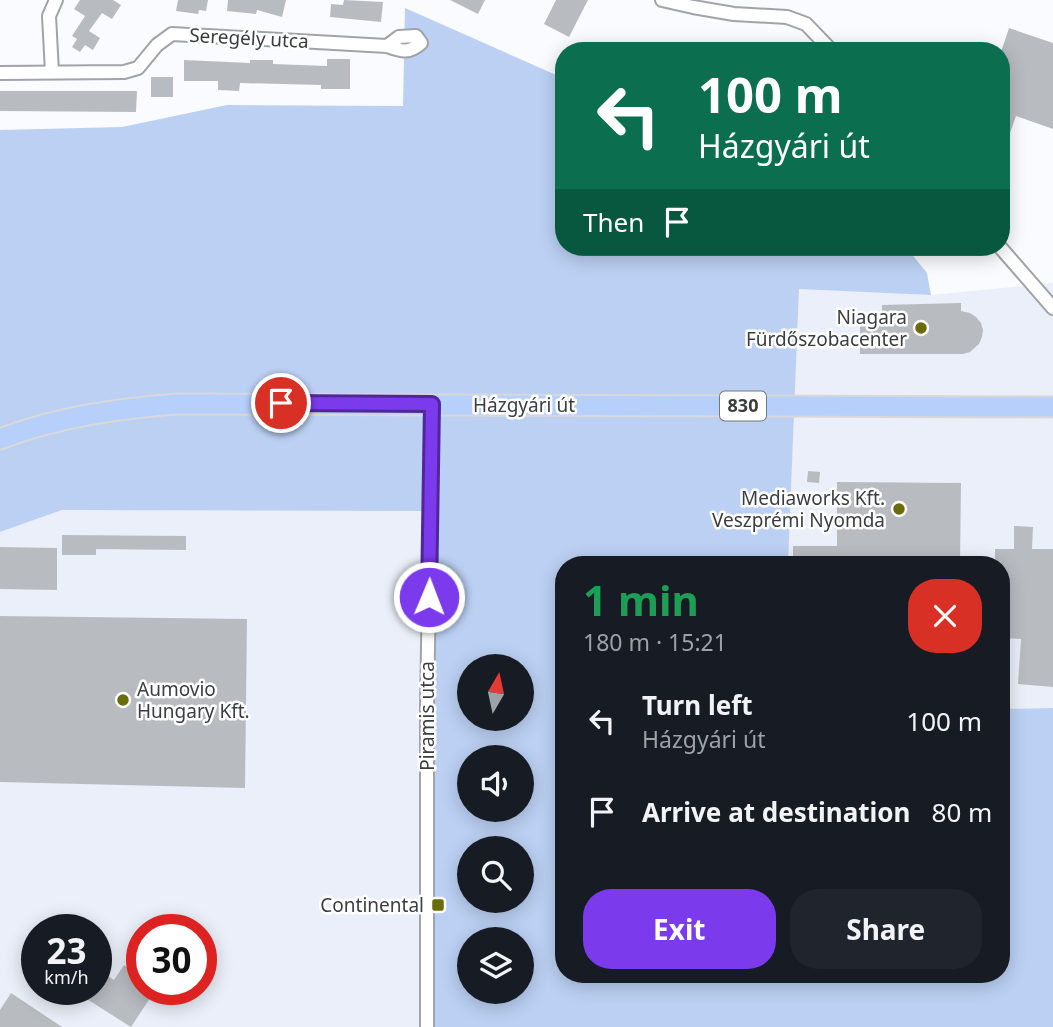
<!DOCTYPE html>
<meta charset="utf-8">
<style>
body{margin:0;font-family:"Noto Sans",sans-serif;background:#20242c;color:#f1f3f6;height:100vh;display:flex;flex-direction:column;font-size:26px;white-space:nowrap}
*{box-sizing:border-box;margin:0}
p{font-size:23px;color:#9ea1a6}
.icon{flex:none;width:38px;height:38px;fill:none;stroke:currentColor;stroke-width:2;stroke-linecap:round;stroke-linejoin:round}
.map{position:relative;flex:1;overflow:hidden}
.panel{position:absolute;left:555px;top:556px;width:455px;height:427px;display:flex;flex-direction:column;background:#171b24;border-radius:28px;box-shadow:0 4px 18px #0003}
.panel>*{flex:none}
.top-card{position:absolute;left:555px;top:42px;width:455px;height:214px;border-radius:28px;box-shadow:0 4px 18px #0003;background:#0b6e4f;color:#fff;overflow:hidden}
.needle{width:46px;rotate:9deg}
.fabs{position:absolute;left:457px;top:654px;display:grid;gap:14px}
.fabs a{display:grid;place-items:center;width:77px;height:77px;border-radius:50%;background:#171b24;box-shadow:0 4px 18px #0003;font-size:35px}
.speed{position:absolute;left:21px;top:914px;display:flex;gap:14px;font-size:35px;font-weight:700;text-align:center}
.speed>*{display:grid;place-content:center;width:91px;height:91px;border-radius:50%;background:#171b24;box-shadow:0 4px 18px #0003;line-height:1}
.speed small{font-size:18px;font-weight:400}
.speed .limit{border:10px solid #d22;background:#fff;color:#111}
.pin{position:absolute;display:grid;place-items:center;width:60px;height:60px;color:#fff;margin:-30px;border:4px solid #fff;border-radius:50%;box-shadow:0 2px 7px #0007}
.me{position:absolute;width:77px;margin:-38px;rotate:1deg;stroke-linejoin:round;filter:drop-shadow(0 0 5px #0008)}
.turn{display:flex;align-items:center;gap:24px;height:147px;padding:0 28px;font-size:32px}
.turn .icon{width:91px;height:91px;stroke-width:2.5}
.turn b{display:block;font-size:49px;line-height:60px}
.then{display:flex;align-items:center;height:66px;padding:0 28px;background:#0003;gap:14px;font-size:26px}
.round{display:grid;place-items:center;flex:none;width:74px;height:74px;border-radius:28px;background:#20242c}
.head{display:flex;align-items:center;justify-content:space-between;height:119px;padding:0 28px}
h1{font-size:42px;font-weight:700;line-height:52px;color:#1e9e55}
.primary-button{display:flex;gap:14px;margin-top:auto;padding:14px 28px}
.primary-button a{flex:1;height:80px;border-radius:28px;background:#7c3aed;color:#fff;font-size:28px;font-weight:700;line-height:80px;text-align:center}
.primary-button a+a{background:#20242c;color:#f1f3f6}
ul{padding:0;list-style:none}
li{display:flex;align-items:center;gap:21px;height:91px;padding:0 28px}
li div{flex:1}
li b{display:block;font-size:26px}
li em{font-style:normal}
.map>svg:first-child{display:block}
.built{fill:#eaeff9;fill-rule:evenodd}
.green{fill:#bbd0f3;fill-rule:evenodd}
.building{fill:#b8bcc1}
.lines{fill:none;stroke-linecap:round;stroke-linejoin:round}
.street-casing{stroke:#a0a3a8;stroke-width:16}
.primary-casing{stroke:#d8d8d9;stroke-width:23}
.street{stroke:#fff;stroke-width:12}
.primary{stroke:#b6d0fb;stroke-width:19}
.route-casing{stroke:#51269a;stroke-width:18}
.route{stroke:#7c3aed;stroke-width:12}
.poi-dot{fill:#6a6b0b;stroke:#fff;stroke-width:2.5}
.labels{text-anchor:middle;stroke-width:5;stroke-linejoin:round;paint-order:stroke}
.shield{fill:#fff;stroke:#767779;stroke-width:2}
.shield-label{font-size:18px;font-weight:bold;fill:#3b3d3f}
.street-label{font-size:19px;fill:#3b3d3f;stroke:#fff}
.poi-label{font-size:19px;fill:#3b3d3f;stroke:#fff;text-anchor:end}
</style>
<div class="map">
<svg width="1053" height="1027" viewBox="0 0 1053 1027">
<rect width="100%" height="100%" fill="#f9fbff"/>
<g class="built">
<polygon points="1053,283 1053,708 1001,709 1001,565 788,565 799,288 931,295"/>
<path d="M 62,510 L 429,510 L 428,1027 L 0,1027 L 0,532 ZM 37,929 L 96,929 L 96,989 L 37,989 ZM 142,929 L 201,929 L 201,989 L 142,989 Z"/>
</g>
<path class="green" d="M 405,8 L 563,78 L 564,247 L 906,247 L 927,273 L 931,295 L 799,289 L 788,565 L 564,565 L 564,975 L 1001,975 L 1001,709 L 1053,708 L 1053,1027 L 428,1027 L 429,511 L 62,510 L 0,532 L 0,130 L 122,127 L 227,105 L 403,106 ZM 469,667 L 522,667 L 522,719 L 469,719 ZM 469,758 L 522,758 L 522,810 L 469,810 ZM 469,849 L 522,849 L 522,901 L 469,901 ZM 469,940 L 522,940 L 522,992 L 469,992 Z"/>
<g class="building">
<polygon points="80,0 113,0 121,5 112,19 102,13 89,31 100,38 93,50 85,45 80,52 72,47 77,39 72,36 85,16 74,9"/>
<polygon points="178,0 208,0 206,11 199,10 198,14 176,11"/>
<polygon points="228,0 286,0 282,17 257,10 256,14 227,11"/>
<polygon points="344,0 383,2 381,22 330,17 331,4 343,5"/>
<polygon points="450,0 485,0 478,14"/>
<polygon points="556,0 588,0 569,37 544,24"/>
<polygon points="1009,28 1053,43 1053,129 1016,116 1009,136 1001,134 1001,52"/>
<polygon points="327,59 350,59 350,89 321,89 321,85 240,83 239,91 218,90 218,81 184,81 184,60 250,63 250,60 273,60 273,64 327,66"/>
<rect x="151" y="77" width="22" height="20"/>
<polygon points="0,91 137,91 136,112 0,111"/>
<polygon points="961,303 961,311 970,313 976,317 981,323 983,330 982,337 979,344 970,352 963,354 860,354 860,326 882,326 882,305"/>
<polygon points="808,471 820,472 819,483 807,482"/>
<polygon points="837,482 961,483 960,565 793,565 793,546 837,546"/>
<polygon points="1014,526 1033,527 1032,549 1053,549 1053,687 1018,684 1021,639 1001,638 1001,565 995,565 995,549 1014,549"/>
<polygon points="62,535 186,536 186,550 96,549 96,555 62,555"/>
<polygon points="0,547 57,548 57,590 0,589"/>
<polygon points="0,616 247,619 245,788 0,782"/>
<polygon points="37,936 37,966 23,957"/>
<polygon points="124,965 142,977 142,989 156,989 131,1027 71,989 96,989 96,968 114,980"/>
<polygon points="11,993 62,1027 0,1027 0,1010"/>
</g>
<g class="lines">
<defs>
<g id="street">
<polyline points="662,0 693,7 734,14 787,17 806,24 832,51"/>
<polyline points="52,72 49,16 56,0"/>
<path d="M 0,73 L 124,72 L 138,68 L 157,45 L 172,34 L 387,46 C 401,51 409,54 421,43 L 416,36 L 399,37 L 387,46"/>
<polyline points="1000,247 1053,308"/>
<polyline points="427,1027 427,707 432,404"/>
</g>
<path id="primary" d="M 0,439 C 57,417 116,409 176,404 L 1053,407"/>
</defs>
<use href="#street" class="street-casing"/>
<use href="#primary" class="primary-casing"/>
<use href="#street" class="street"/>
<use href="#primary" class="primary"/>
</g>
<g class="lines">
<defs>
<polyline id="route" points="281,403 432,404 429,597"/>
</defs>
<use href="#route" class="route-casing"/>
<use href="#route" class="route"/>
</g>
<g class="poi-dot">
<circle cx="921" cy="328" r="7"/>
<circle cx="899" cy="509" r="7"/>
<circle cx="123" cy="700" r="7"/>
<rect x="431" y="898" width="14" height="14" rx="3.5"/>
</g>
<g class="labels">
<rect class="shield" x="720" y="391.5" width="46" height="29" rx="5"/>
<g class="shield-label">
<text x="743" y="412">830</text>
</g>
<g class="street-label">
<text transform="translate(249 38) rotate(3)" y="7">Seregély utca</text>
<text x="524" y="412">Házgyári út</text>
<text transform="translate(427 716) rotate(-90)" y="7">Piramis utca</text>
</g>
<g class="poi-label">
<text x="907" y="324">Niagara<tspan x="907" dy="22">Fürdőszobacenter</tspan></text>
<text x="885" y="505">Mediaworks Kft.<tspan x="885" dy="22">Veszprémi Nyomda</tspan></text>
<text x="137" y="696" text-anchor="start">Aumovio<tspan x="137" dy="22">Hungary Kft.</tspan></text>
<text x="424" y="912">Continental</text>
</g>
</g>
</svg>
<div class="fabs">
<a><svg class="needle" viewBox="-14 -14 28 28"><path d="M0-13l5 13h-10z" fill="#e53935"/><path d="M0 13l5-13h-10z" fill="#9ea1a6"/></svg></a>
<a><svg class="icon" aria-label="sound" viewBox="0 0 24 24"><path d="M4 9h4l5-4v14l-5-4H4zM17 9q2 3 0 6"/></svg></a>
<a><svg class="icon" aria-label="search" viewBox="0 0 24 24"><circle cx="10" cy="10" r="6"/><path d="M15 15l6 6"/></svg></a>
<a><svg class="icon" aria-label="layers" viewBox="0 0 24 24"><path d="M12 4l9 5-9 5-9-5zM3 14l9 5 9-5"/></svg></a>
</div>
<div class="speed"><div>23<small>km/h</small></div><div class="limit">30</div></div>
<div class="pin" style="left:281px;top:403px;background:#d93025"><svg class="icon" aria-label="arrive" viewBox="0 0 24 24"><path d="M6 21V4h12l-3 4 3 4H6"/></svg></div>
<svg class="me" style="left:429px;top:597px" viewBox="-20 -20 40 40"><circle r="17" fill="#7c3aed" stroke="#fff" stroke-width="3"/><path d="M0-11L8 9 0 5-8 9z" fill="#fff"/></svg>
<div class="top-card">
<div class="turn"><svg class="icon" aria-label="left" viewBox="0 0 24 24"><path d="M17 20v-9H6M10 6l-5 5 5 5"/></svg><div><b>100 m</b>Házgyári út</div></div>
<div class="then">Then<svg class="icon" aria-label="arrive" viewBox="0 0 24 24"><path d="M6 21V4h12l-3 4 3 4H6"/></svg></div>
</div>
<section class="panel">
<div class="head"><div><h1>1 min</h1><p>180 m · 15:21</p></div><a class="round" style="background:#d93025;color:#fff"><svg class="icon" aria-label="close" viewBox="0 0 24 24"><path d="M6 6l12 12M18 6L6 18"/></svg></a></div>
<ul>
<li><svg class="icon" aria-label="left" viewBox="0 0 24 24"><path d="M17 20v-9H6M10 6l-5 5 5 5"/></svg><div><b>Turn left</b><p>Házgyári út</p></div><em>100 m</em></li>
<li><svg class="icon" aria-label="arrive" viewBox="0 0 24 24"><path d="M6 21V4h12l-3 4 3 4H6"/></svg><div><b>Arrive at destination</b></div><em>80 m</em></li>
</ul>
<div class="primary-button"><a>Exit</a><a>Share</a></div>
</section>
</div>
